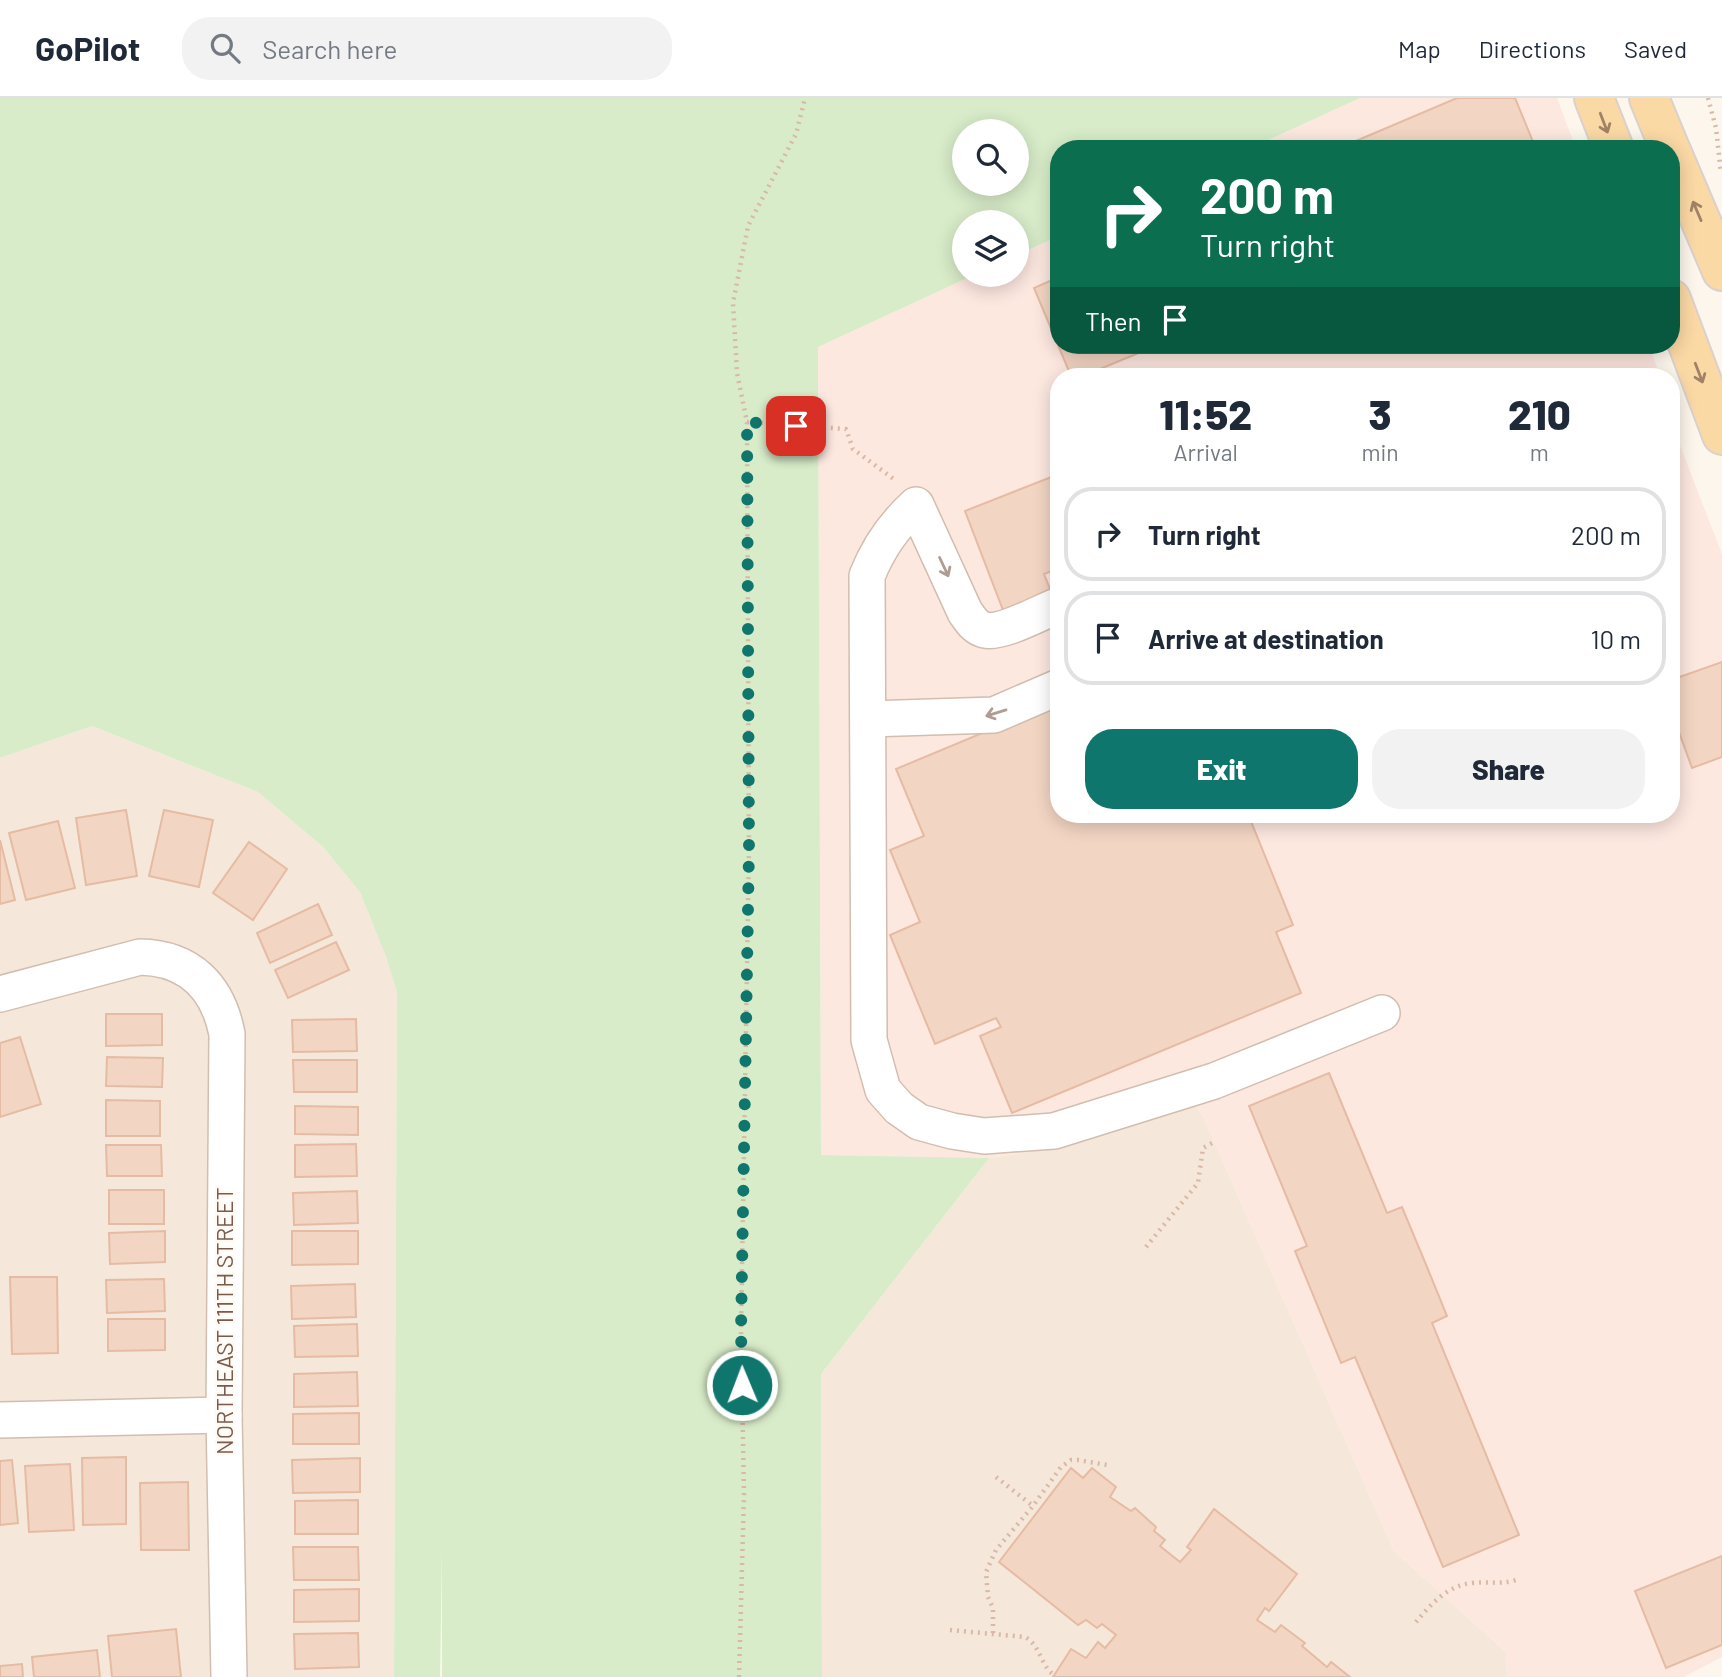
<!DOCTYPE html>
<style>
body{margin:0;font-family:Barlow,sans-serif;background:#f2f2f3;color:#1f2937;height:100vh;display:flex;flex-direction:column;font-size:26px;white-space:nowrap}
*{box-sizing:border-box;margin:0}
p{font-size:23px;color:#747a83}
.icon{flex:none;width:38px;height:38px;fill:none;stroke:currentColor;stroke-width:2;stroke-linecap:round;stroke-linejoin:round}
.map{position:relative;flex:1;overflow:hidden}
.drawer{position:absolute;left:1050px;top:270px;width:630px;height:455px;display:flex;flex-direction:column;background:#fff;border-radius:28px;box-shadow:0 4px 18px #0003}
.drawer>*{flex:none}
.guide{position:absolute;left:1050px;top:42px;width:630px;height:214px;border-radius:28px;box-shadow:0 4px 18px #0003;background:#0b6e4f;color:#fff;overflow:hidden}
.fabs{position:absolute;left:952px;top:21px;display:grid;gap:14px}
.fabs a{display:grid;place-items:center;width:77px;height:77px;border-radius:50%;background:#fff;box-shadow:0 4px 18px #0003;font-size:35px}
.pin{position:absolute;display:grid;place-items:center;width:60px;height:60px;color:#fff;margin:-30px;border-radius:14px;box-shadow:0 4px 10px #0006}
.me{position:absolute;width:77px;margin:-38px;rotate:359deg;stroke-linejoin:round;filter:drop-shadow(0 0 5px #0008)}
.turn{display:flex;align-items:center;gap:24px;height:147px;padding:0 35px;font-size:32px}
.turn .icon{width:91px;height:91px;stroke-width:2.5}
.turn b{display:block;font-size:49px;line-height:60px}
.then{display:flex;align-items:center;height:66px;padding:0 35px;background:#0003;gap:14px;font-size:26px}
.eta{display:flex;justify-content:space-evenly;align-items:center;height:119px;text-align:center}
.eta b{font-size:42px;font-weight:800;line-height:49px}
.cta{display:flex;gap:14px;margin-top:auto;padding:14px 35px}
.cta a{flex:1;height:80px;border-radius:28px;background:#0f766e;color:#fff;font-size:28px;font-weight:800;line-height:80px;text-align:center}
.cta a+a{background:#f2f2f3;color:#1f2937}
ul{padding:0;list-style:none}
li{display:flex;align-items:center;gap:21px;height:94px;margin:0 14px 10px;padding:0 21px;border:4px solid #e0e1e3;border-radius:28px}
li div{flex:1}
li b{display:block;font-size:26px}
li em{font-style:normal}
header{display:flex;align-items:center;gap:42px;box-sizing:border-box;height:98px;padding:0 35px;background:#fff;border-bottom:2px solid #e0e1e3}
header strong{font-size:33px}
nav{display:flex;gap:38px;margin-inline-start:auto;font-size:24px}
.search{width:490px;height:63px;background:#f2f2f3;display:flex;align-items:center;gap:18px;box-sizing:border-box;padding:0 24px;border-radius:28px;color:#747a83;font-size:26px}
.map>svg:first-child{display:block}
.residential{fill:#f5e8da}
.commercial{fill:#fde8e0}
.green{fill:#d8ecc9;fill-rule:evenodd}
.building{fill:#f3d5c3;stroke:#e6bba3;stroke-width:2}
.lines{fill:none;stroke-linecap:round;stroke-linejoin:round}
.minor-casing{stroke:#d1beb0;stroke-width:38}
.major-casing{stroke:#dad1cd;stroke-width:42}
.path{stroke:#d9b8a5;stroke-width:4.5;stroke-dasharray:2 5;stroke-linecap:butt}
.minor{stroke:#fff;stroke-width:35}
.major{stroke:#fbd9a5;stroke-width:38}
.oneway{stroke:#a18267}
.oneway2{stroke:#af9d94}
.route{stroke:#0f766e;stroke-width:12;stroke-dasharray:0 21.6}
.labels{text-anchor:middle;stroke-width:5;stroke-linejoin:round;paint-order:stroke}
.street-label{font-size:23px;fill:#7a5c4d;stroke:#fffaf3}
</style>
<header>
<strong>GoPilot</strong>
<div class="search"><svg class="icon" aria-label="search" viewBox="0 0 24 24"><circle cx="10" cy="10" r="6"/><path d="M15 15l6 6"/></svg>Search here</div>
<nav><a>Map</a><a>Directions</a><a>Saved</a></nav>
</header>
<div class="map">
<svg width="1722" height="1579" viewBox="0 0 1722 1579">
<rect width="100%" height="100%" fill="#fdf6ec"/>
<g class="residential">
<polygon points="92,628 258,694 323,749 360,794 386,859 397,894 394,1579 0,1579 0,660"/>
<polygon points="1186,1008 1196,1009 1203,1018 1394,1453 1506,1554 1507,1579 822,1579 821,1276 989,1060 1040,1052"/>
</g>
<g class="commercial">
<polygon points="1360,0 1557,0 1576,51 1249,51"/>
<polygon points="1059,138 1059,247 1649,247 1660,278 1059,278 1059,716 1671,716 1671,324 1722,456 1722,1559 1684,1579 1507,1579 1506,1554 1394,1453 1203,1018 1196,1009 1186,1008 1175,1013 1039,1052 989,1060 821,1057 818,249 974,177 1017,177 1017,157"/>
</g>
<path class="green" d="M 0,0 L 1360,0 L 1249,51 L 1059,51 L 1059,138 L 1017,157 L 1017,124 L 964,124 L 964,177 L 974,177 L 818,249 L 821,1057 L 989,1060 L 821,1276 L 822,1579 L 442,1579 L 442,1452 L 440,1579 L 394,1579 L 397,894 L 386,859 L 360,794 L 323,749 L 258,694 L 92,628 L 0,660 ZM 1017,33 L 1017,86 L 964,86 L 964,33 Z"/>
<g class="building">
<polygon points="1457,0 1515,0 1536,51 1337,51"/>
<polygon points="1059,179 1059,247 1158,247 1083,278 1071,278 1034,190"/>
<polygon points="1059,376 1059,470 1044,476 1054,501 1006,520 965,413"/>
<polygon points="1722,564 1722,659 1692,670 1671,612 1671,582"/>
<polygon points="1059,603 1059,716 1248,716 1293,827 1276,834 1301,895 1012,1015 980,938 1001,929 996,920 935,946 890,837 920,824 890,752 924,738 896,671"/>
<polygon points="126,712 137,778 86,787 76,720"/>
<polygon points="164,712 213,722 199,789 149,778"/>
<polygon points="58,723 75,790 26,802 9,735"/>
<polygon points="0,742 15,802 0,806"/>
<polygon points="249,744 287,771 253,822 213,795"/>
<polygon points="318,806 332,837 270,865 257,835"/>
<polygon points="336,844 349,872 288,900 275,872"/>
<polygon points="106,916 162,916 162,947 106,948"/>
<polygon points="356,921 357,953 293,954 292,922"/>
<polygon points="20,939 41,1006 0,1019 0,945"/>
<polygon points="107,959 163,960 162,989 106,988"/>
<polygon points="293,962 357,962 357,994 294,994"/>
<polygon points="1329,975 1387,1115 1402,1109 1427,1169 1447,1218 1432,1225 1519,1437 1443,1469 1355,1259 1341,1265 1295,1153 1307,1148 1249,1008"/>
<polygon points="106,1002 160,1003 160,1038 106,1038"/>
<polygon points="295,1008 358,1009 358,1037 295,1036"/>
<polygon points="356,1046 357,1078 295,1079 295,1047"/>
<polygon points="106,1047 161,1047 162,1078 107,1078"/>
<rect x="109" y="1092" width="55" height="34"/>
<polygon points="357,1093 358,1125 294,1127 293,1095"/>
<polygon points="165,1133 165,1164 110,1166 109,1135"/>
<polygon points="292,1133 358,1133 358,1166 292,1167"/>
<polygon points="10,1179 57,1179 58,1255 12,1256"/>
<polygon points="164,1181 165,1213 107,1215 106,1182"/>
<polygon points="355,1186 356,1219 292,1221 291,1188"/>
<polygon points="108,1221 165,1221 165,1252 108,1253"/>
<polygon points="357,1226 358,1258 295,1259 294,1228"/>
<polygon points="357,1274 358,1308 294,1309 294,1276"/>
<polygon points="359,1315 359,1346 293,1346 293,1316"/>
<polygon points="126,1359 126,1426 83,1427 82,1360"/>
<polygon points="360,1360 360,1394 293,1395 292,1362"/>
<polygon points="12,1362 18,1425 0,1427 0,1363"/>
<polygon points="70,1366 74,1432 29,1434 25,1368"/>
<polygon points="1071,1370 1083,1380 1092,1370 1116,1389 1110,1399 1131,1413 1135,1410 1156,1429 1154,1433 1165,1442 1160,1448 1180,1464 1191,1452 1187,1449 1214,1411 1297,1476 1269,1513 1265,1510 1257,1522 1275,1534 1281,1527 1305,1545 1302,1548 1327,1569 1331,1564 1350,1579 1053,1579 1071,1551 1086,1560 1098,1544 1105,1550 1116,1537 1102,1526 1097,1530 1086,1522 1078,1527 999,1464"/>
<polygon points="188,1384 189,1452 141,1452 140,1385"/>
<polygon points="358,1402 358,1436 295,1436 295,1403"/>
<polygon points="293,1449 358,1449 359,1482 294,1482"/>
<polygon points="1722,1458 1722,1547 1666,1570 1635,1493"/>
<polygon points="359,1491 359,1523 294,1524 294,1492"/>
<polygon points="176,1531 181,1579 112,1579 108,1538"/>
<polygon points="358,1535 359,1569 295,1571 294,1536"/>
<polygon points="97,1552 100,1579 34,1579 32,1559"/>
<polygon points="22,1566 23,1579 0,1579 0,1568"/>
</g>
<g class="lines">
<defs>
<g id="minor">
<path d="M 1059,507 C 1041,514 1002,536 985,532 C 975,530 970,521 965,514 L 916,407 C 894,427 878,450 867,478 L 869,942 L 883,992 L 899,1010 L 919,1024 L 952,1033 L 984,1038 L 1054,1033 L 1214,983 L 1382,915"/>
<polyline points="868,621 994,617 1059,589"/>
<path d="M 0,896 L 140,859 C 190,860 218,889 227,936 L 224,1317 L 229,1579"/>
<polyline points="0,1322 224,1317"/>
</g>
<g id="major">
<polyline points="1594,0 1614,51"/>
<polyline points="1649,0 1670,51"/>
<polyline points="1671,53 1722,173"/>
<polyline points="1671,201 1722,337"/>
</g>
</defs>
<use href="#minor" class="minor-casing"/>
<use href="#major" class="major-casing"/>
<g class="path">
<polyline points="1708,0 1716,30 1721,75"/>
<polyline points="747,324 846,331 853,351 895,382"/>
<polyline points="1146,1149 1198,1085 1203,1050 1214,1044"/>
<polyline points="996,1379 1033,1408"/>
<path d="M 1416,1524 C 1430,1507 1447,1488 1471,1485 C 1488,1483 1498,1487 1516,1482"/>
<path d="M 950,1532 L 1025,1539 C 1041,1548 1040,1567 1054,1577"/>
<polyline points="993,1535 993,1510 988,1499 986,1474 996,1452 1033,1408 1061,1369 1071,1362 1078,1362 1107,1367"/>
<polyline points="739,1579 744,1397 741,1232 749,751 747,324 737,275 733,205 748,128 796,36 805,0"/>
</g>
<use href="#minor" class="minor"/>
<use href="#major" class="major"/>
</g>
<defs><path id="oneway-shaft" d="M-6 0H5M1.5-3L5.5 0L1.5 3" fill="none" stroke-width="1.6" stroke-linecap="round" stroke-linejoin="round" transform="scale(1.75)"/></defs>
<g class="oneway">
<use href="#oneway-shaft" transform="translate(1604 25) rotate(69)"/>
<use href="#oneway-shaft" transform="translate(1697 113) rotate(-113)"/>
<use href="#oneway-shaft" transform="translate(1699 275) rotate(69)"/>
</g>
<g class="oneway2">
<use href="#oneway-shaft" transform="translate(944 469) rotate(65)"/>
<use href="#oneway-shaft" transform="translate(996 615) rotate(163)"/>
</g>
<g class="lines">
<polyline class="route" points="742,1287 741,1232 749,751 747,324 796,328"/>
</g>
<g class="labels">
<g class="street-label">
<text transform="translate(225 1223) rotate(-90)" y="8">NORTHEAST 111TH STREET</text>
</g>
</g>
</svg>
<div class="fabs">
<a><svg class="icon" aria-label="search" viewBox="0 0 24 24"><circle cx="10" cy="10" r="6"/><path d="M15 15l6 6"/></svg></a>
<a><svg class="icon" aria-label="layers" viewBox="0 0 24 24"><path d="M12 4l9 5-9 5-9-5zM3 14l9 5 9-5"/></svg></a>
</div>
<div class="pin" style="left:796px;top:328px;background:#d93025"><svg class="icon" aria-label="arrive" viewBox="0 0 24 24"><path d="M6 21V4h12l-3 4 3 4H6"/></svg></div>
<svg class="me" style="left:742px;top:1287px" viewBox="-20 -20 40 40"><circle r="17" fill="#0f766e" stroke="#fff" stroke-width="3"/><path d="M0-11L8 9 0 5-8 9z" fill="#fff"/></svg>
<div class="guide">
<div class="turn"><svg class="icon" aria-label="right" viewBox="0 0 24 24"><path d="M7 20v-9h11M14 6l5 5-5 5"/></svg><div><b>200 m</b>Turn right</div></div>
<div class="then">Then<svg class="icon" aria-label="arrive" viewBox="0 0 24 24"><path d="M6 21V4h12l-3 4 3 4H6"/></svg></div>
</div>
<section class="drawer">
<div class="eta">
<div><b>11:52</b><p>Arrival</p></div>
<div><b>3</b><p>min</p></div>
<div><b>210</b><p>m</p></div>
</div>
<ul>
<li><svg class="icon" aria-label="right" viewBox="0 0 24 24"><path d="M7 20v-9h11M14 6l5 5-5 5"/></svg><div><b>Turn right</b></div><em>200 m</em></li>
<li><svg class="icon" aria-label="arrive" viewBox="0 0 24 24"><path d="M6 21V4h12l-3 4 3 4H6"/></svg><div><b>Arrive at destination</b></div><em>10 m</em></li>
</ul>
<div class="cta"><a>Exit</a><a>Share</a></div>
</section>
</div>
